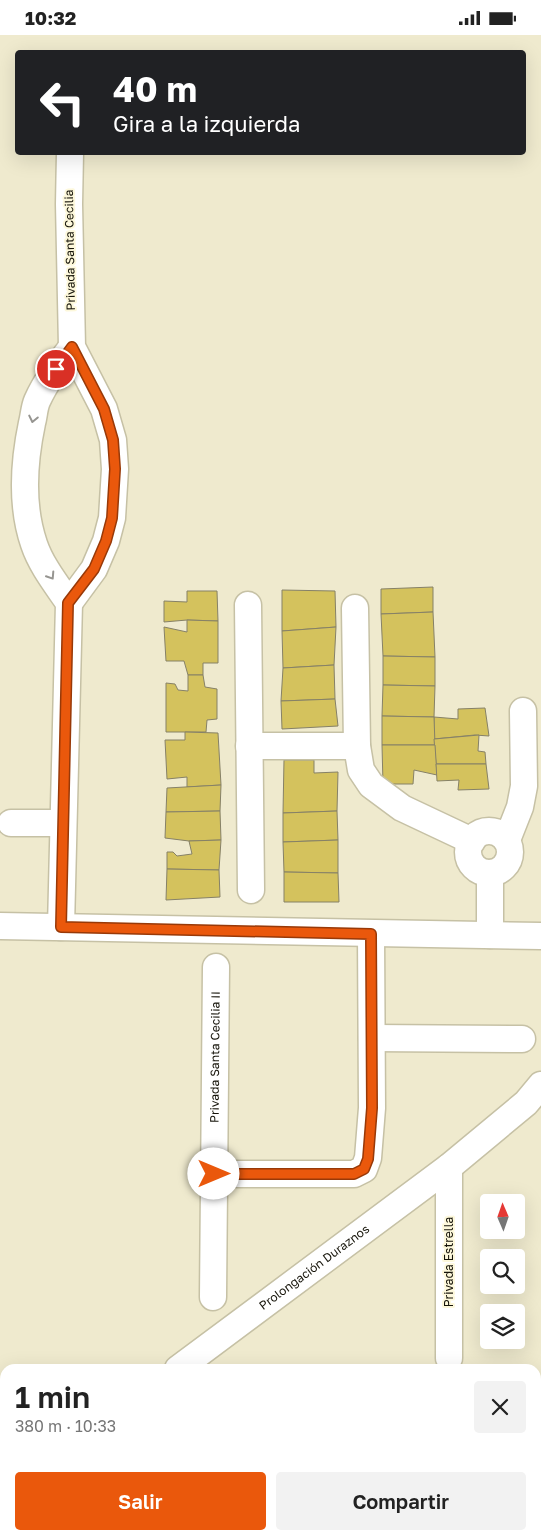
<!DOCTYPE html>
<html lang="es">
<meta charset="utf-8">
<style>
body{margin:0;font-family:"Golos Text",sans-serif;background:#f2f2f2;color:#222;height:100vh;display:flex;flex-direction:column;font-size:19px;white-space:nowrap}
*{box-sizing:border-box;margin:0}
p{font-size:16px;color:#767676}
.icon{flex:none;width:28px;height:28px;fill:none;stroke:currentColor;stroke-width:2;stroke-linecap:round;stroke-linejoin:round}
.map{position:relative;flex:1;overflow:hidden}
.panel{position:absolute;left:0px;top:1329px;width:541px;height:176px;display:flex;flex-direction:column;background:#fff;border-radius:15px 15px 0 0;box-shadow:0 5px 20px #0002}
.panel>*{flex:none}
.hud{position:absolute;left:15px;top:15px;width:511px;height:105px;border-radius:5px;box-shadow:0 5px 20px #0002;background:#202124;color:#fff;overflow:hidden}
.needle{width:32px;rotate:358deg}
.fabs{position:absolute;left:480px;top:1159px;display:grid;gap:10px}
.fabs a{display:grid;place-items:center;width:45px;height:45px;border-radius:5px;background:#fff;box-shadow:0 5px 20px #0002;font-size:25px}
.pin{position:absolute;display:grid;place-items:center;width:42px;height:42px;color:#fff;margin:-21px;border:2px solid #fff;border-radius:50%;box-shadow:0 1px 5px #0007}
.me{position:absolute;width:55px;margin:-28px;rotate:90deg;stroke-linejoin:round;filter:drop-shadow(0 0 4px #0008)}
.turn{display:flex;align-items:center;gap:18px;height:105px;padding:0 15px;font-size:22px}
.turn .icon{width:65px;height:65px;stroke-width:2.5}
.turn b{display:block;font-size:35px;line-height:42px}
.round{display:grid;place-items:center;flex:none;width:52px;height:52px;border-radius:5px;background:#f2f2f2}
.overview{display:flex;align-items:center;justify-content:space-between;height:85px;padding:0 15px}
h1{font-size:30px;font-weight:600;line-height:38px}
.primary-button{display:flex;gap:10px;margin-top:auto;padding:10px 15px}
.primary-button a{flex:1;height:58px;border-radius:5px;background:#ea580c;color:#fff;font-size:20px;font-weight:600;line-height:58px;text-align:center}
.primary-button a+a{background:#f2f2f2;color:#222}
.status{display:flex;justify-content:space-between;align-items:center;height:35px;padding:0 25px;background:#fff;direction:ltr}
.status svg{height:14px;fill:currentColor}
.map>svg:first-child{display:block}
.building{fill:#d4c25d;stroke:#868167}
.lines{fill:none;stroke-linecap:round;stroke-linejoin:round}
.minor-casing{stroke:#c6c1a5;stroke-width:29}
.minor{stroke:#fff;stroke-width:26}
.oneway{stroke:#969591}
.route-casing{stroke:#983908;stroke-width:12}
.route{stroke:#ea580c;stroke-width:9}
.labels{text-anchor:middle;stroke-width:4;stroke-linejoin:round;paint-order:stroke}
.street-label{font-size:12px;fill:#16140a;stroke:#fdf8db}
</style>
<div class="status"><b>10:32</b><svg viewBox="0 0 49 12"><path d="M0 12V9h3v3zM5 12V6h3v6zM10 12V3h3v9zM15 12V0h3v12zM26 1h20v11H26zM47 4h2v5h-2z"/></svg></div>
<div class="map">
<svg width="541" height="1504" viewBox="0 0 541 1504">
<rect width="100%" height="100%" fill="#efeace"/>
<g class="building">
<polygon points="433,552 433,577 381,579 381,554"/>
<polygon points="282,555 335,556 336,592 282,596"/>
<polygon points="187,556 217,556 218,586 187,585 164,587 164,566 187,567"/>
<polygon points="433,577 435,622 383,621 381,579"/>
<polygon points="187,585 218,586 218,628 203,628 203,640 188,640 184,626 166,626 164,592 187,597"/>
<polygon points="336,592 334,630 283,633 282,596"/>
<polygon points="383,621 435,622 435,651 383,650"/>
<polygon points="334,630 335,664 281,666 283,633"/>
<polygon points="188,640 203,640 205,652 217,654 217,684 207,685 206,697 166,697 166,648 175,649 178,655 188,656"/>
<polygon points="383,650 435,651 434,682 382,681"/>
<polygon points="335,664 338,691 282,694 281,666"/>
<polygon points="485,673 489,701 475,700 434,704 434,682 458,684 458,674"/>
<polygon points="382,681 434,682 435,710 382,710"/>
<polygon points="185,697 218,698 221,750 187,752 187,742 167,744 165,705 185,705"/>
<polygon points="479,700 478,716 485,717 486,729 436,729 434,704"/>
<polygon points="382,710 435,710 437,740 414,735 413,749 383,749"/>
<polygon points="284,725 314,725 314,738 338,737 337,776 283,778"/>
<polygon points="436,729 486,729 489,754 458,755 459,745 437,746"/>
<polygon points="221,750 220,776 166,777 167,753"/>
<polygon points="220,776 221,805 189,806 165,803 166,777"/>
<polygon points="337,776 338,805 283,807 283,778"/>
<polygon points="221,805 219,835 167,834 167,817 173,817 177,821 192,819 189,806"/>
<polygon points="338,805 338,838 284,837 283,807"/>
<polygon points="167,834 219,835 220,862 166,865"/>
<polygon points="284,837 338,838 339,867 284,867"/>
</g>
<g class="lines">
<defs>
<g id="minor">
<polyline points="69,568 94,534 106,506 112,483 115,434 113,405 104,374 72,312 69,169 70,118"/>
<polyline points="248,570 251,855"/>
<polyline points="355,573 357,711 361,735 371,750 402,773 472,806"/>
<polyline points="249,711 357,711"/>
<polyline points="11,788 63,788"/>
<circle cx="489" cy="817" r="21"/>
<polyline points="507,805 520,772 524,751 523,676"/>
<polyline points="0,891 541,901"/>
<path d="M 61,892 L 69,568 C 56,549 41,530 34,509 C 21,471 24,426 32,388 C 34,381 34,373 37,366 C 46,346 59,329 72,312"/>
<polyline points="490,900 490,838"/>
<polyline points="372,1003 522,1004"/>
<polyline points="215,1139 354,1139 364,1134 368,1123 372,1073 371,899"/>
<path id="s1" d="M 213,1262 L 216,932"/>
<polyline points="449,1323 449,1132"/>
<path id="s2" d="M 178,1334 L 449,1132 L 526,1068 L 541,1050"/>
<polyline points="0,1438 5,1437"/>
</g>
</defs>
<use href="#minor" class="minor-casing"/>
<use href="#minor" class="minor"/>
</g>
<defs><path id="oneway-chevron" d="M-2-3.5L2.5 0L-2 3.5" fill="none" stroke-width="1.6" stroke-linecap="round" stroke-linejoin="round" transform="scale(1.25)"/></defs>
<g class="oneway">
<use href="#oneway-chevron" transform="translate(33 384) rotate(102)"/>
<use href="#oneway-chevron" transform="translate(51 541) rotate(57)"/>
</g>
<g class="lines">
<defs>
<polyline id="route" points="56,334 72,312 104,374 113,405 115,434 112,483 106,506 94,534 68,568 61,892 371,899 372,1073 368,1124 364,1134 354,1139 214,1139"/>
</defs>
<use href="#route" class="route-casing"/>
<use href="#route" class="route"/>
</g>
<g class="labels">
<g class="street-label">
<text transform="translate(70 215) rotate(-91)" y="4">Privada Santa Cecilia</text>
<text dy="4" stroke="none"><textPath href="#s1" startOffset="240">Privada Santa Cecilia II</textPath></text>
<text transform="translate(449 1227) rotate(-90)" y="4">Privada Estrella</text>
<text dy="4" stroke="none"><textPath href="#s2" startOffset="170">Prolongación Duraznos</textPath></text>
</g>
</g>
</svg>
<div class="fabs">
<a><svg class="needle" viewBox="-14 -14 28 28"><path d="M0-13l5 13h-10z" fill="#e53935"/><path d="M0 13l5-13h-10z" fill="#767676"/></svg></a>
<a><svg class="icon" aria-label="search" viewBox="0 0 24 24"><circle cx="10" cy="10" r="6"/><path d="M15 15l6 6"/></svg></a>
<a><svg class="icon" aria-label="layers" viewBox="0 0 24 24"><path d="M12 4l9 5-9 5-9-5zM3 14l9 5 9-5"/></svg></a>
</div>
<div class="pin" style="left:56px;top:334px;background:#d93025"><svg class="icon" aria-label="arrive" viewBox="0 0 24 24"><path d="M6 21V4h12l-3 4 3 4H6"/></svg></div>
<svg class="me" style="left:214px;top:1139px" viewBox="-20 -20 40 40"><circle r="19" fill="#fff"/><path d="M0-13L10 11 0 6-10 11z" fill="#ea580c"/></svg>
<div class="hud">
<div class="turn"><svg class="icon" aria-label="left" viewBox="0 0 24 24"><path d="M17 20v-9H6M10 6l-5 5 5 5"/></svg><div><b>40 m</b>Gira a la izquierda</div></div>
</div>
<section class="panel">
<div class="overview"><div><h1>1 min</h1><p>380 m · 10:33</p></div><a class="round"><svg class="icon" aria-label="close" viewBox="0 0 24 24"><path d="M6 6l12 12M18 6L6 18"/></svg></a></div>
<div class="primary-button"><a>Salir</a><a>Compartir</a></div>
</section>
</div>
